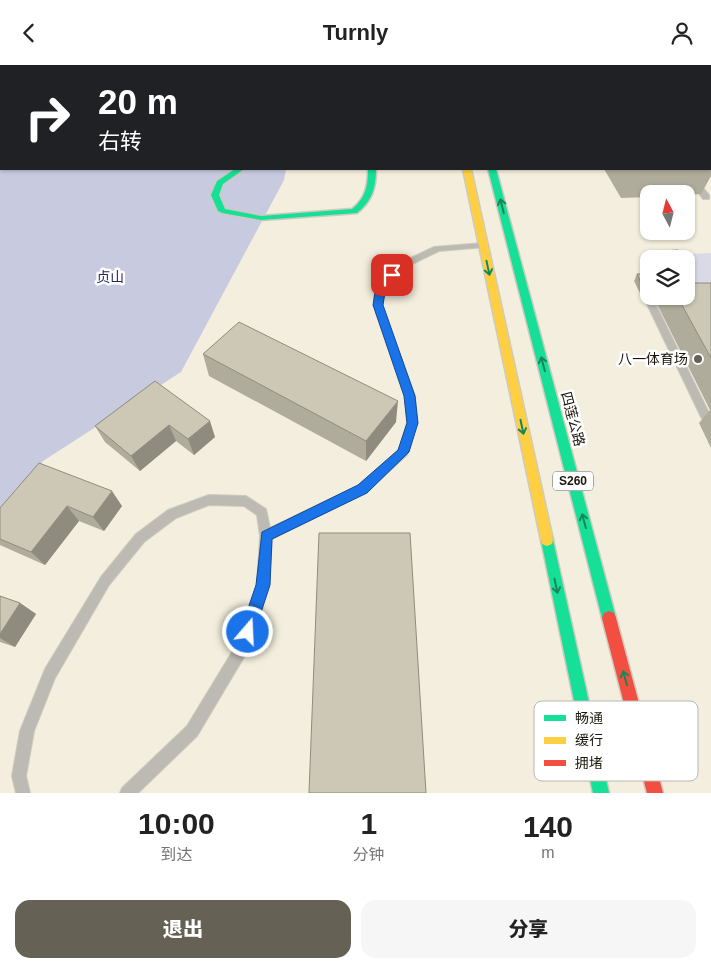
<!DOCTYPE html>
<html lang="zh">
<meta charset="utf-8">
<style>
body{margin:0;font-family:Helvetica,"Noto Sans SC",sans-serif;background:#f6f6f6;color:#222;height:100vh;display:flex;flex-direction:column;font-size:19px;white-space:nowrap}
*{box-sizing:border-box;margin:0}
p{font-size:16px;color:#767676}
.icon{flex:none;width:28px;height:28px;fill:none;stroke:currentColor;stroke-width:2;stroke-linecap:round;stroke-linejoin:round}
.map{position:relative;height:728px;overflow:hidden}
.panel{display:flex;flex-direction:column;background:#fff;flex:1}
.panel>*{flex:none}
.guide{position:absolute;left:0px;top:0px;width:711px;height:105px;box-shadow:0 1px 4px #0004;background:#202124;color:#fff;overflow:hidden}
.needle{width:32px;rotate:353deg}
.tools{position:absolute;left:640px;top:120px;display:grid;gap:10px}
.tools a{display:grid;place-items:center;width:55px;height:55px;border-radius:10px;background:#fff;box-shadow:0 1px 4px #0004;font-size:25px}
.pin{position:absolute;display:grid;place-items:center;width:42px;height:42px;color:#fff;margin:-21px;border-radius:10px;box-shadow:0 2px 8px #0006}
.me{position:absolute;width:55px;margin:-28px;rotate:19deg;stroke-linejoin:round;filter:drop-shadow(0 0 4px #0008)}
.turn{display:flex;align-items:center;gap:18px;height:105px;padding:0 15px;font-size:22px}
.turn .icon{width:65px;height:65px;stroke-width:2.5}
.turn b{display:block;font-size:35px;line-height:42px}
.eta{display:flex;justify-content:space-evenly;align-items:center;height:85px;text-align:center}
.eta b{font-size:30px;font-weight:800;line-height:35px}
.button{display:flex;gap:10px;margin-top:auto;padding:10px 15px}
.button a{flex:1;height:58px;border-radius:15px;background:#656255;color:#fff;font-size:20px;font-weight:800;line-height:58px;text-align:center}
.button a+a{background:#f6f6f6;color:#222}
header{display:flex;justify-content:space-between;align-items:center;height:65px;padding:0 15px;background:#fff;font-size:22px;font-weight:800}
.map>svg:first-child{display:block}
.green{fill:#d9dae6}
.forest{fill:#c8cbe0}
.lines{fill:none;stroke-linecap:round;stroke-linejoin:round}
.lane-casing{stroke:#cecbbd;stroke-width:2}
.fast-casing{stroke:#cecbbd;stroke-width:3}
.slow-casing{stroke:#cecbbd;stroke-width:3}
.jam-casing{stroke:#cecbbd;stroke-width:3}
.lane{fill:#bcbab3;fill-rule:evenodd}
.fast{fill:#16e098;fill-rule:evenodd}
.slow{fill:#ffcf43;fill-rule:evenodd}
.jam{fill:#f24e42;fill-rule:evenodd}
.wall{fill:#afac9c}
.shaded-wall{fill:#8f8c7f}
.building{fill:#ccc8b5;stroke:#8f8c7f}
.oneway{stroke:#178659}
.route{fill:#1a73e8;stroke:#114b97}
.poi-dot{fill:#656255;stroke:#fff;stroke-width:2}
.labels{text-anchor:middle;stroke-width:5;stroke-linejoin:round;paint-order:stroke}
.shield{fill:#fff;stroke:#5e5d55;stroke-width:1}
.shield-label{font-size:12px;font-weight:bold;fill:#19170c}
.park-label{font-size:14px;fill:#232763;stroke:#fff}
.poi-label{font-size:14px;fill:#19170c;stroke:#fff;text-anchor:end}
.street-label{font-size:14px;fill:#19170c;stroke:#fff}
.key{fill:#fff;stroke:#bab9b6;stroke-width:1}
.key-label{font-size:14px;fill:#19170c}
</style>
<header><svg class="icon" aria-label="back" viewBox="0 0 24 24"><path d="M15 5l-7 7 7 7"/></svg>Turnly<svg class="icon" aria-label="person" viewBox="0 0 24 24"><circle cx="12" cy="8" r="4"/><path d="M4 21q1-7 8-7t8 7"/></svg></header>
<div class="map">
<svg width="711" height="728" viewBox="0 0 711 728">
<rect width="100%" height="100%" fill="#f3eedd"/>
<polygon class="green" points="711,188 711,236 686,231 686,194 649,194 649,208 639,191"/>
<polygon class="forest" points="0,0 305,0 1,1 1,104 286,104 284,115 181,307 43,396 0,447"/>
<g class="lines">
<defs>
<g id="lane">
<rect x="710" y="43" width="1" height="4"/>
<rect x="710" y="50" width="1" height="4"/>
<polygon points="681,104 687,104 709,130 709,134 703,134"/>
<polygon points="483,178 486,178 486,182 439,186 406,202 385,221 382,240 415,331 417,358 407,390 366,427 272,474 269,520 247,587 197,671 138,728 120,728 122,723 187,661 237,579 257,520 260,471 257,450 244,441 209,440 176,453 144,477 109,520 55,613 34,666 26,711 30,728 16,728 12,711 20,666 45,604 101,512 136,469 168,445 209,430 246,431 266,444 270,463 358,421 399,385 407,358 405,331 374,240 378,218 400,198 434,182"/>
<polygon points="650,234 673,234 677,237 673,240 656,240 709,348 711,348 711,356 703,355 701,352 646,237"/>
</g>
<g id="fast">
<path d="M 235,104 L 244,104 L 223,119 L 219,130 L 225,144 L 261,151 L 352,144 C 366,133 368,120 368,104 L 376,104 C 376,123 372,136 357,148 L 261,155 L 222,148 L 218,146 L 211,130 L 217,116 Z"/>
<polygon points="488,104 496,104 616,553 614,558 609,560 604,558 602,553"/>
<polygon points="547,469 552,471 553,475 609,728 593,728 541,475 542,471"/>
</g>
<g id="slow">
<polygon points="442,0 448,0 449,1 443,1"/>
<polygon points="463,104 471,104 553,475 552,479 547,481 542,479 541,475"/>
</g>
<g id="jam">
<polygon points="462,0 468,0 469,1 463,1"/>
<polygon points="609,546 614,548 616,553 663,728 647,728 602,553 604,548"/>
</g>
</defs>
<use href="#lane" class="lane-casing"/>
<use href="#fast" class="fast-casing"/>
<use href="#slow" class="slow-casing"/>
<use href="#jam" class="jam-casing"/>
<use href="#lane" class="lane"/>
<use href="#fast" class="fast"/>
<use href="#slow" class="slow"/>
<use href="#jam" class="jam"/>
</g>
<g class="wall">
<rect x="563" y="0" width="43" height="1"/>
<rect x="710" y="5" width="1" height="38"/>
<polygon points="710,66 711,66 711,86 710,85"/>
<polygon points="710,91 711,92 711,111 701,129 686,130 686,129 649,129 649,132 621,133 604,104 710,104"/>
<polygon points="647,187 683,194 649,194 649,201 644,193"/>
<polygon points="637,209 649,222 649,228 640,228 634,216"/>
<polygon points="711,218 711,383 699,358 710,345 658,241 664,231 686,231"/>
<polygon points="203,289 396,357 366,396 209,311"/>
<polygon points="155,316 215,372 194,390 176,376 140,406 105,377 95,361"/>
<polygon points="122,441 104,466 79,456 45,500 0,480 0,443"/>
<polygon points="0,531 20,538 36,549 15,582 0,577"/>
</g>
<g class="shaded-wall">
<polygon points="398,336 396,357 366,396 366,376"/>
<polygon points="210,356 215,372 194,390 188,374"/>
<polygon points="169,360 176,376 140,406 131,391"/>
<polygon points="112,426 122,441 104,466 93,452"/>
<polygon points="67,441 79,456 45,500 31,487"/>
<polygon points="20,538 36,549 15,582 0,573 0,569"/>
</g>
<g class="building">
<rect x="710" y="5" width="1" height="10"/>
<polygon points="710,91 711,92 711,100 710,100"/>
<polygon points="678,185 683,194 652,194 647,187"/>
<polygon points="637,209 647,209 649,211 649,222 643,222"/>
<polygon points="686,218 711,218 711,293 677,231 686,231"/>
<polygon points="239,257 398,336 366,376 203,289"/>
<polygon points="155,316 210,356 188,374 169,360 131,391 95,361"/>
<polygon points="39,398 112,426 93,452 67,441 31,487 0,474 0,443"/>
<polygon points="319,468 410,468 426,728 309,728"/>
<polygon points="0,531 20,538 0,569"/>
</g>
<defs><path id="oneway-shaft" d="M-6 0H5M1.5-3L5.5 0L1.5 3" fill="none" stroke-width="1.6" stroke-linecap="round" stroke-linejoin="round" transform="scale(1.25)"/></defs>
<g class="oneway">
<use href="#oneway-shaft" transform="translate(502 141) rotate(-104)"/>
<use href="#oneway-shaft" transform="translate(488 203) rotate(78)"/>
<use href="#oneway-shaft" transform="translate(543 299) rotate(-105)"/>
<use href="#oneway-shaft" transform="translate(522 362) rotate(78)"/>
<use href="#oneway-shaft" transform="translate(584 456) rotate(-105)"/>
<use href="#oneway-shaft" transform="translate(556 521) rotate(78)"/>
<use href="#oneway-shaft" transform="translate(625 613) rotate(-105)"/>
</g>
<polygon class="route" points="392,207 397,210 386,221 383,240 415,331 418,358 409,387 367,428 272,474 270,520 253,572 248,574 242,572 240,567 256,520 262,467 358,420 398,385 407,358 404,331 373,240 376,220"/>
<circle class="poi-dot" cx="698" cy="294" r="5"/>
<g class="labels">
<rect class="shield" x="553" y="406.5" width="40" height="19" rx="4"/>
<g class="shield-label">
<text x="573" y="420">S260</text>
</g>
<g class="park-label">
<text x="110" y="217">贞山</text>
</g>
<g class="poi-label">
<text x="688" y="299">八一体育场</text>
</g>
<g class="street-label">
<text transform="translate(573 354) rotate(75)" y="5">四莲公路</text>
</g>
</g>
<rect x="534" y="636" width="164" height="80" rx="8" class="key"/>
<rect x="544" y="650" width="22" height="6" fill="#16e098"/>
<rect x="544" y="672" width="22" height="7" fill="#ffcf43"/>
<rect x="544" y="695" width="22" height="6" fill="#f24e42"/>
<g class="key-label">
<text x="575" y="658">畅通</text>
<text x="575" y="680">缓行</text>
<text x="575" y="703">拥堵</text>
</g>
</svg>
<div class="tools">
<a><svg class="needle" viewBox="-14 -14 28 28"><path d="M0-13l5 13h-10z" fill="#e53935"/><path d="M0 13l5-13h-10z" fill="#767676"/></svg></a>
<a><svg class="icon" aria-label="layers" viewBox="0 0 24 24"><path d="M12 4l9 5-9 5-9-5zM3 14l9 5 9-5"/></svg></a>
</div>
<div class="pin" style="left:392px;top:210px;background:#d93025"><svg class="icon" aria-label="arrive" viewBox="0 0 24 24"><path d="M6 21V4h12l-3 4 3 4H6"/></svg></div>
<svg class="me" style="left:248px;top:567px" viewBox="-20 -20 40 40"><circle r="17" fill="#1a73e8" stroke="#fff" stroke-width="3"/><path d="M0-11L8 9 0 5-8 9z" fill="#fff"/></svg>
<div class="guide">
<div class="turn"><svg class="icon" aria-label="right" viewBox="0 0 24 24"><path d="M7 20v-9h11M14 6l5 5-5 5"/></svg><div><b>20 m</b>右转</div></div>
</div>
</div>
<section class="panel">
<div class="eta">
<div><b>10:00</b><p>到达</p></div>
<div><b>1</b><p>分钟</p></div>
<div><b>140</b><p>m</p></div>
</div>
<div class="button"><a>退出</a><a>分享</a></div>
</section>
